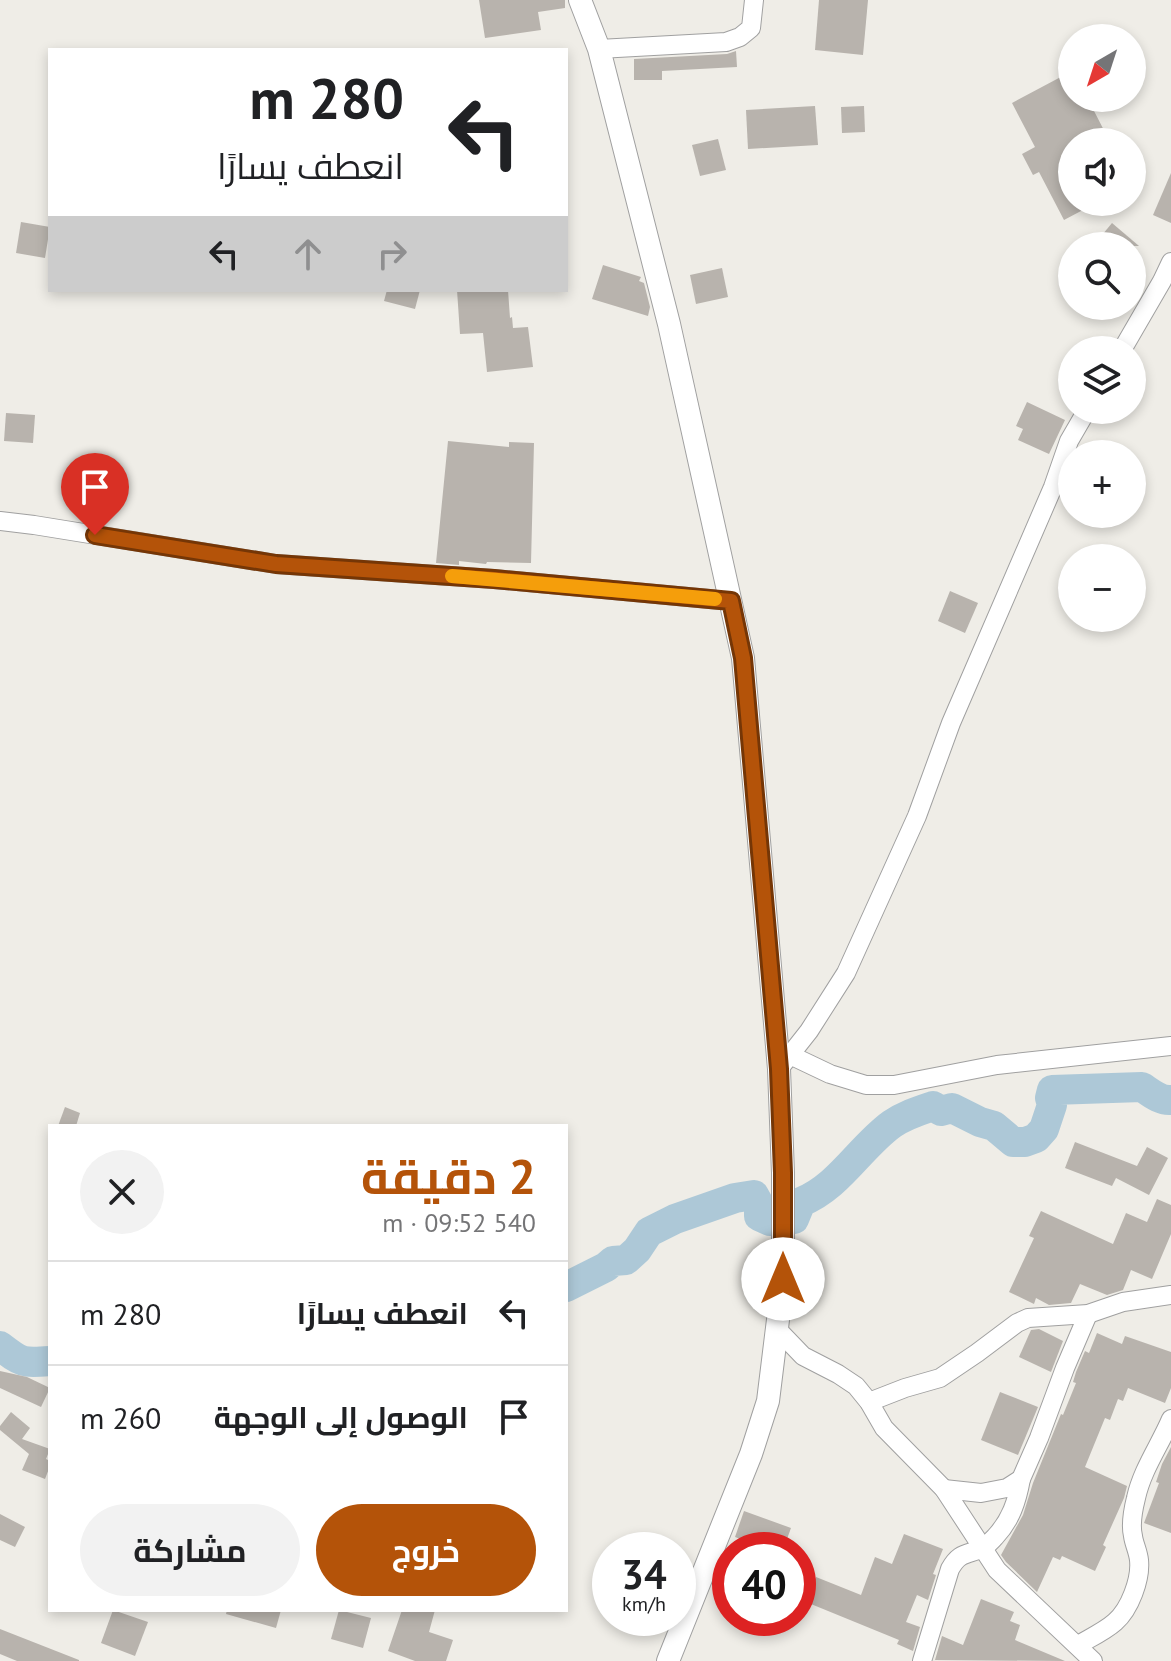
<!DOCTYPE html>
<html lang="ar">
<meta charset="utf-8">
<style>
body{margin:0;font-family:"PT Sans",Cairo,sans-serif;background:#f2f2f2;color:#202124;direction:rtl;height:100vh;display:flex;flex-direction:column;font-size:30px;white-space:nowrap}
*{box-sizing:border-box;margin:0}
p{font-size:26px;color:#757577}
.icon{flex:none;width:44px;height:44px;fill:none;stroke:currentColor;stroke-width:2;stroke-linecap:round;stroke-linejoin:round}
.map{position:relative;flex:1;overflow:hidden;direction:ltr}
.details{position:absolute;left:48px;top:1124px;width:520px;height:488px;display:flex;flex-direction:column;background:#fff;border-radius:0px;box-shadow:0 4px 12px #0003;direction:rtl}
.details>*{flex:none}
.guide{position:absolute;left:48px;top:48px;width:520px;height:244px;border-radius:0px;box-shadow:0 4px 12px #0003;direction:rtl;background:#fff;color:#202124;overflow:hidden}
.needle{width:52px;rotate:219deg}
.tools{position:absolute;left:1058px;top:24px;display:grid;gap:16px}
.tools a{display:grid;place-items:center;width:88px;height:88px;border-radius:50%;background:#fff;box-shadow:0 4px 12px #0003;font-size:40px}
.speed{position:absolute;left:592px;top:1532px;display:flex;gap:16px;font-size:40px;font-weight:700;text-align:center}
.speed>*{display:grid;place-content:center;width:104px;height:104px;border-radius:50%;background:#fff;box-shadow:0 4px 12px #0003;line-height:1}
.speed small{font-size:20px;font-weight:400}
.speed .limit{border:12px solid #d22;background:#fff;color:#111}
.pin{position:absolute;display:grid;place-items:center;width:68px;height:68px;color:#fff;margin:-82px -34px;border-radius:50% 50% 50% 0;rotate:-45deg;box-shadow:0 0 8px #0007}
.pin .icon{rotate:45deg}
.me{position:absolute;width:88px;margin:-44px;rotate:0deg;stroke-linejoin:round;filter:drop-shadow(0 0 6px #0008)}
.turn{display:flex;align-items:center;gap:28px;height:168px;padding:0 32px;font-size:36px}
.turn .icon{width:104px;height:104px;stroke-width:2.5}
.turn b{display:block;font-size:56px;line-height:68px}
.lanes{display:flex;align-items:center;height:76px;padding:0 32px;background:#0003;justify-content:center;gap:40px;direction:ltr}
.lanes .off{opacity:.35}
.round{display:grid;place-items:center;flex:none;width:84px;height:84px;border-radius:42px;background:#f2f2f2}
.summary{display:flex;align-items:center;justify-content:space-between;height:136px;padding:0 32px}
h1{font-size:48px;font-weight:700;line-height:60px;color:#b45309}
.button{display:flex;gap:16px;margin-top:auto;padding:16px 32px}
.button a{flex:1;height:92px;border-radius:48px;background:#b45309;color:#fff;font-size:32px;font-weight:700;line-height:92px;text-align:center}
.button a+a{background:#f2f2f2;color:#202124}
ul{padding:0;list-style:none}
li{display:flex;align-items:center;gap:24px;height:104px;padding:0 32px;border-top:2px solid #e0e0e0}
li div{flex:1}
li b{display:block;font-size:30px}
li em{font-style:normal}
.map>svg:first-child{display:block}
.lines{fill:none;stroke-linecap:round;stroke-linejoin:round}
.river{stroke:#adc8d7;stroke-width:30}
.building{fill:#b8b3ad}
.minor-casing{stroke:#a0a0a0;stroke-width:20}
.tertiary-casing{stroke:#a0a0a0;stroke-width:24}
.minor{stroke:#fff;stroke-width:18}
.tertiary{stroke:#fff;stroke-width:22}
.route-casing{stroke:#753606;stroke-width:20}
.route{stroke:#b45309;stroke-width:14}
.slow{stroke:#f59e0b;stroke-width:14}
</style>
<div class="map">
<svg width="1171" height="1661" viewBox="0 0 1171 1661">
<rect width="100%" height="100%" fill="#efede7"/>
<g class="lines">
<g class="river">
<path d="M 566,1287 L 606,1267 L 613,1261 L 626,1260 L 637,1250 L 649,1232 L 675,1219 L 735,1198 L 754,1195 L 759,1204 L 759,1216 L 770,1221 L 794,1219 L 801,1202 C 839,1187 860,1147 892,1124 C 905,1115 918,1111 933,1106 L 941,1111 L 952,1108 L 980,1122 L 994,1126 L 1013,1142 L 1025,1142 L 1036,1138 L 1044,1129 L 1052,1105 L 1050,1098 L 1052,1090 L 1142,1087 C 1151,1093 1160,1101 1171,1100"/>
<path d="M 0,1346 C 22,1363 22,1363 50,1361"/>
</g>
</g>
<g class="building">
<polygon points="479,0 565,0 565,8 538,12 541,30 485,38"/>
<polygon points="819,0 868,0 863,55 815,50"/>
<polygon points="736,51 737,67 662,71 662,80 634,80 634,59 727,54"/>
<polygon points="1072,71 1072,98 1082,98 1089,110 1093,109 1110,142 1072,142 1072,202 1098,202 1064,220 1039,172 1033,175 1022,154 1035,147 1012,103"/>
<polygon points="815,106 818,145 748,149 746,110"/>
<polygon points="864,106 865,132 842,133 841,107"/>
<polygon points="718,139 726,170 700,176 692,145"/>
<polygon points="1171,173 1171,223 1153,215"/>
<polygon points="21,222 50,227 45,258 16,253"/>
<polygon points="1112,223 1139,246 1093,246"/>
<polygon points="603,265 641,277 639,281 644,283 650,307 648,316 592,299"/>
<polygon points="722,268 728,297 696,304 690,275"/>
<polygon points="387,290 420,290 415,309 384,301"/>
<polygon points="457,290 480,290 480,292 508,290 510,318 512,317 513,328 528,327 533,367 487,372 483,333 460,334"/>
<polygon points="1027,402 1065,420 1049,454 1018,440 1023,429 1016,426"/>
<polygon points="6,413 35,415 33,443 4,441"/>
<polygon points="448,441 509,447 509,442 534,443 531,563 487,562 486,564 459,561 459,565 436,563"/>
<polygon points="950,591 978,603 965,633 938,621"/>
<polygon points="65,1107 80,1113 76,1126 58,1126"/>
<polygon points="1075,1142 1137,1166 1147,1147 1168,1158 1149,1195 1116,1178 1112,1186 1065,1168"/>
<polygon points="1157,1199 1171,1205 1171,1234 1152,1279 1131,1270 1123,1290 1107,1295 1080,1284 1071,1303 1049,1305 1036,1298 1034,1304 1009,1292 1034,1238 1029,1236 1041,1211 1113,1244 1126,1213 1147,1222"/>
<polygon points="1039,1329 1063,1341 1051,1372 1019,1357 1031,1330"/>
<polygon points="1097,1333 1122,1344 1125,1336 1171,1352 1171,1388 1165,1403 1128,1388 1123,1401 1118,1399 1110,1420 1105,1418 1085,1467 1127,1486 1124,1498 1103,1545 1106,1547 1095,1571 1062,1556 1060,1560 1053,1557 1037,1592 1006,1562 1001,1555 1023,1515 1033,1483 1061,1414 1063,1415 1076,1383 1073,1382 1076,1372 1085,1351 1089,1353"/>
<polygon points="0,1371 27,1377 50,1388 41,1407 0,1388"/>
<polygon points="1000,1392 1038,1407 1018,1455 981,1440"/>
<polygon points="11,1412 30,1428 22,1439 50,1449 46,1459 50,1461 50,1466 45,1479 22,1470 29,1454 0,1430 0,1426"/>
<polygon points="1171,1447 1171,1533 1144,1523 1159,1483 1156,1482 1162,1464"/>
<polygon points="744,1511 791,1528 783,1550 770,1550 735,1537"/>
<polygon points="0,1514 25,1527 15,1547 0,1540"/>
<polygon points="904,1534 943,1549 933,1574 936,1575 928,1600 917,1595 906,1622 920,1627 913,1651 897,1644 899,1640 806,1602 816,1577 861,1595 875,1557 892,1564"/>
<polygon points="981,1599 1014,1612 1010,1621 1020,1625 1015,1640 1065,1661 935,1660 942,1636 963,1645"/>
<polygon points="113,1610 148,1622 135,1656 101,1643"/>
<polygon points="227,1610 281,1610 276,1628 226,1614"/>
<polygon points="339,1610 371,1618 363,1648 331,1639"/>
<polygon points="402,1610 435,1610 429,1632 453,1640 446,1661 415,1661 388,1651"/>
<polygon points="0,1629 79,1660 79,1661 17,1661 0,1654"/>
</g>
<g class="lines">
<defs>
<g id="minor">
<polyline points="599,49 726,42 740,37 751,28 754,0"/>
<polyline points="1122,350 1162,281 1171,262"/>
<polyline points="0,521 34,525 276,564 494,579 731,601"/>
<polyline points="790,1055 830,1074 866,1085 894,1085 997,1065 1171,1046"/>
<polyline points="779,1069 809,1031 846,973 917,816 951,723 1053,487 1069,441 1087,410"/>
<polyline points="777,1329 803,1356 838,1374 856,1386 869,1402 884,1428 944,1489 997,1570 1093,1661"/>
<polyline points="869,1402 905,1388 940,1378 977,1353 1017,1323 1028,1318 1088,1314 1123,1302 1171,1295"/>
<polyline points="944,1489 981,1493 1007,1488 1021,1479 1039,1438 1065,1368 1088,1314"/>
<path d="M 1078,1645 C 1090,1638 1105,1631 1115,1622 C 1130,1609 1141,1579 1139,1560 C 1138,1551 1134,1544 1133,1536 C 1130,1524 1133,1510 1136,1498 C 1142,1470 1160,1445 1171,1419"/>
<path d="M 922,1661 L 950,1569 C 959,1553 965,1555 981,1549 C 986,1547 991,1541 995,1537 C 1011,1520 1017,1501 1021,1479"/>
</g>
<polyline id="tertiary" points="580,0 599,49 669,324 743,658 779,1069 783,1173 783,1279 768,1401 751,1454 668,1661"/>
</defs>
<use href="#minor" class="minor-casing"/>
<use href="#tertiary" class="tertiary-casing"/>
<use href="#minor" class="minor"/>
<use href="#tertiary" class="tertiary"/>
</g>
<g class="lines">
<defs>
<polyline id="route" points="95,535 276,564 494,579 731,601 743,658 779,1069 783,1173 783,1279"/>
</defs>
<use href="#route" class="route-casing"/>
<use href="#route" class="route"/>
<polyline class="slow" points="452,576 715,599"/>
</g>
</svg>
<div class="tools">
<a><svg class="needle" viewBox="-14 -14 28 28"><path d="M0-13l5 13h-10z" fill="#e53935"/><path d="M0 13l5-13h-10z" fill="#757577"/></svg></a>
<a><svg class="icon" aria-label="sound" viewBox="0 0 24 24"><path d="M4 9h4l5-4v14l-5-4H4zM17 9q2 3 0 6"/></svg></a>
<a><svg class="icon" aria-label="search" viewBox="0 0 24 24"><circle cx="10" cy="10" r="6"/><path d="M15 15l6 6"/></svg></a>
<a><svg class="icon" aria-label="layers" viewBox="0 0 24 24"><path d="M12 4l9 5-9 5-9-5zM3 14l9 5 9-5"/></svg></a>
<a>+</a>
<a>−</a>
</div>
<div class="speed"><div>34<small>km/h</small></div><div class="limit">40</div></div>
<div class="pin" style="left:95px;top:535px;background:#d93025"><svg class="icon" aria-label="arrive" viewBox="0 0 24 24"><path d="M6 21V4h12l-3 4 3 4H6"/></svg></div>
<svg class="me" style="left:783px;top:1279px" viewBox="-20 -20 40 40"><circle r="19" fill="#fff"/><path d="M0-13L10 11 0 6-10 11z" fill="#b45309"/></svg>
<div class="guide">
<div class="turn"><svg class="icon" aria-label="left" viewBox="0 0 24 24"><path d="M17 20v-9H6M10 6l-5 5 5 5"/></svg><div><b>280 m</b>انعطف يسارًا</div></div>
<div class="lanes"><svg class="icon" aria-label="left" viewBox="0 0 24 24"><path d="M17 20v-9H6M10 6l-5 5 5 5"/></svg><svg class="icon off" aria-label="ahead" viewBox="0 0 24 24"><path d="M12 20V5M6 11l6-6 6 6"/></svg><svg class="icon off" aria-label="right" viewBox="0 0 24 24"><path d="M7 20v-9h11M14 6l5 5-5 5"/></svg></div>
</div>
<section class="details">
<div class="summary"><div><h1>2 دقيقة</h1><p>540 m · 09:52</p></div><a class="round"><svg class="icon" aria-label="close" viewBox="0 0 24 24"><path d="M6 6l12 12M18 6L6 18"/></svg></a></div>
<ul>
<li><svg class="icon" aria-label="left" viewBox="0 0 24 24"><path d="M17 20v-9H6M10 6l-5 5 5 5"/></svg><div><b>انعطف يسارًا</b></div><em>280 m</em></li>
<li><svg class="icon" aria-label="arrive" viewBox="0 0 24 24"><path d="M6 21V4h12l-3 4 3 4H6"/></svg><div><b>الوصول إلى الوجهة</b></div><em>260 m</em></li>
</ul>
<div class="button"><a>خروج</a><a>مشاركة</a></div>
</section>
</div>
